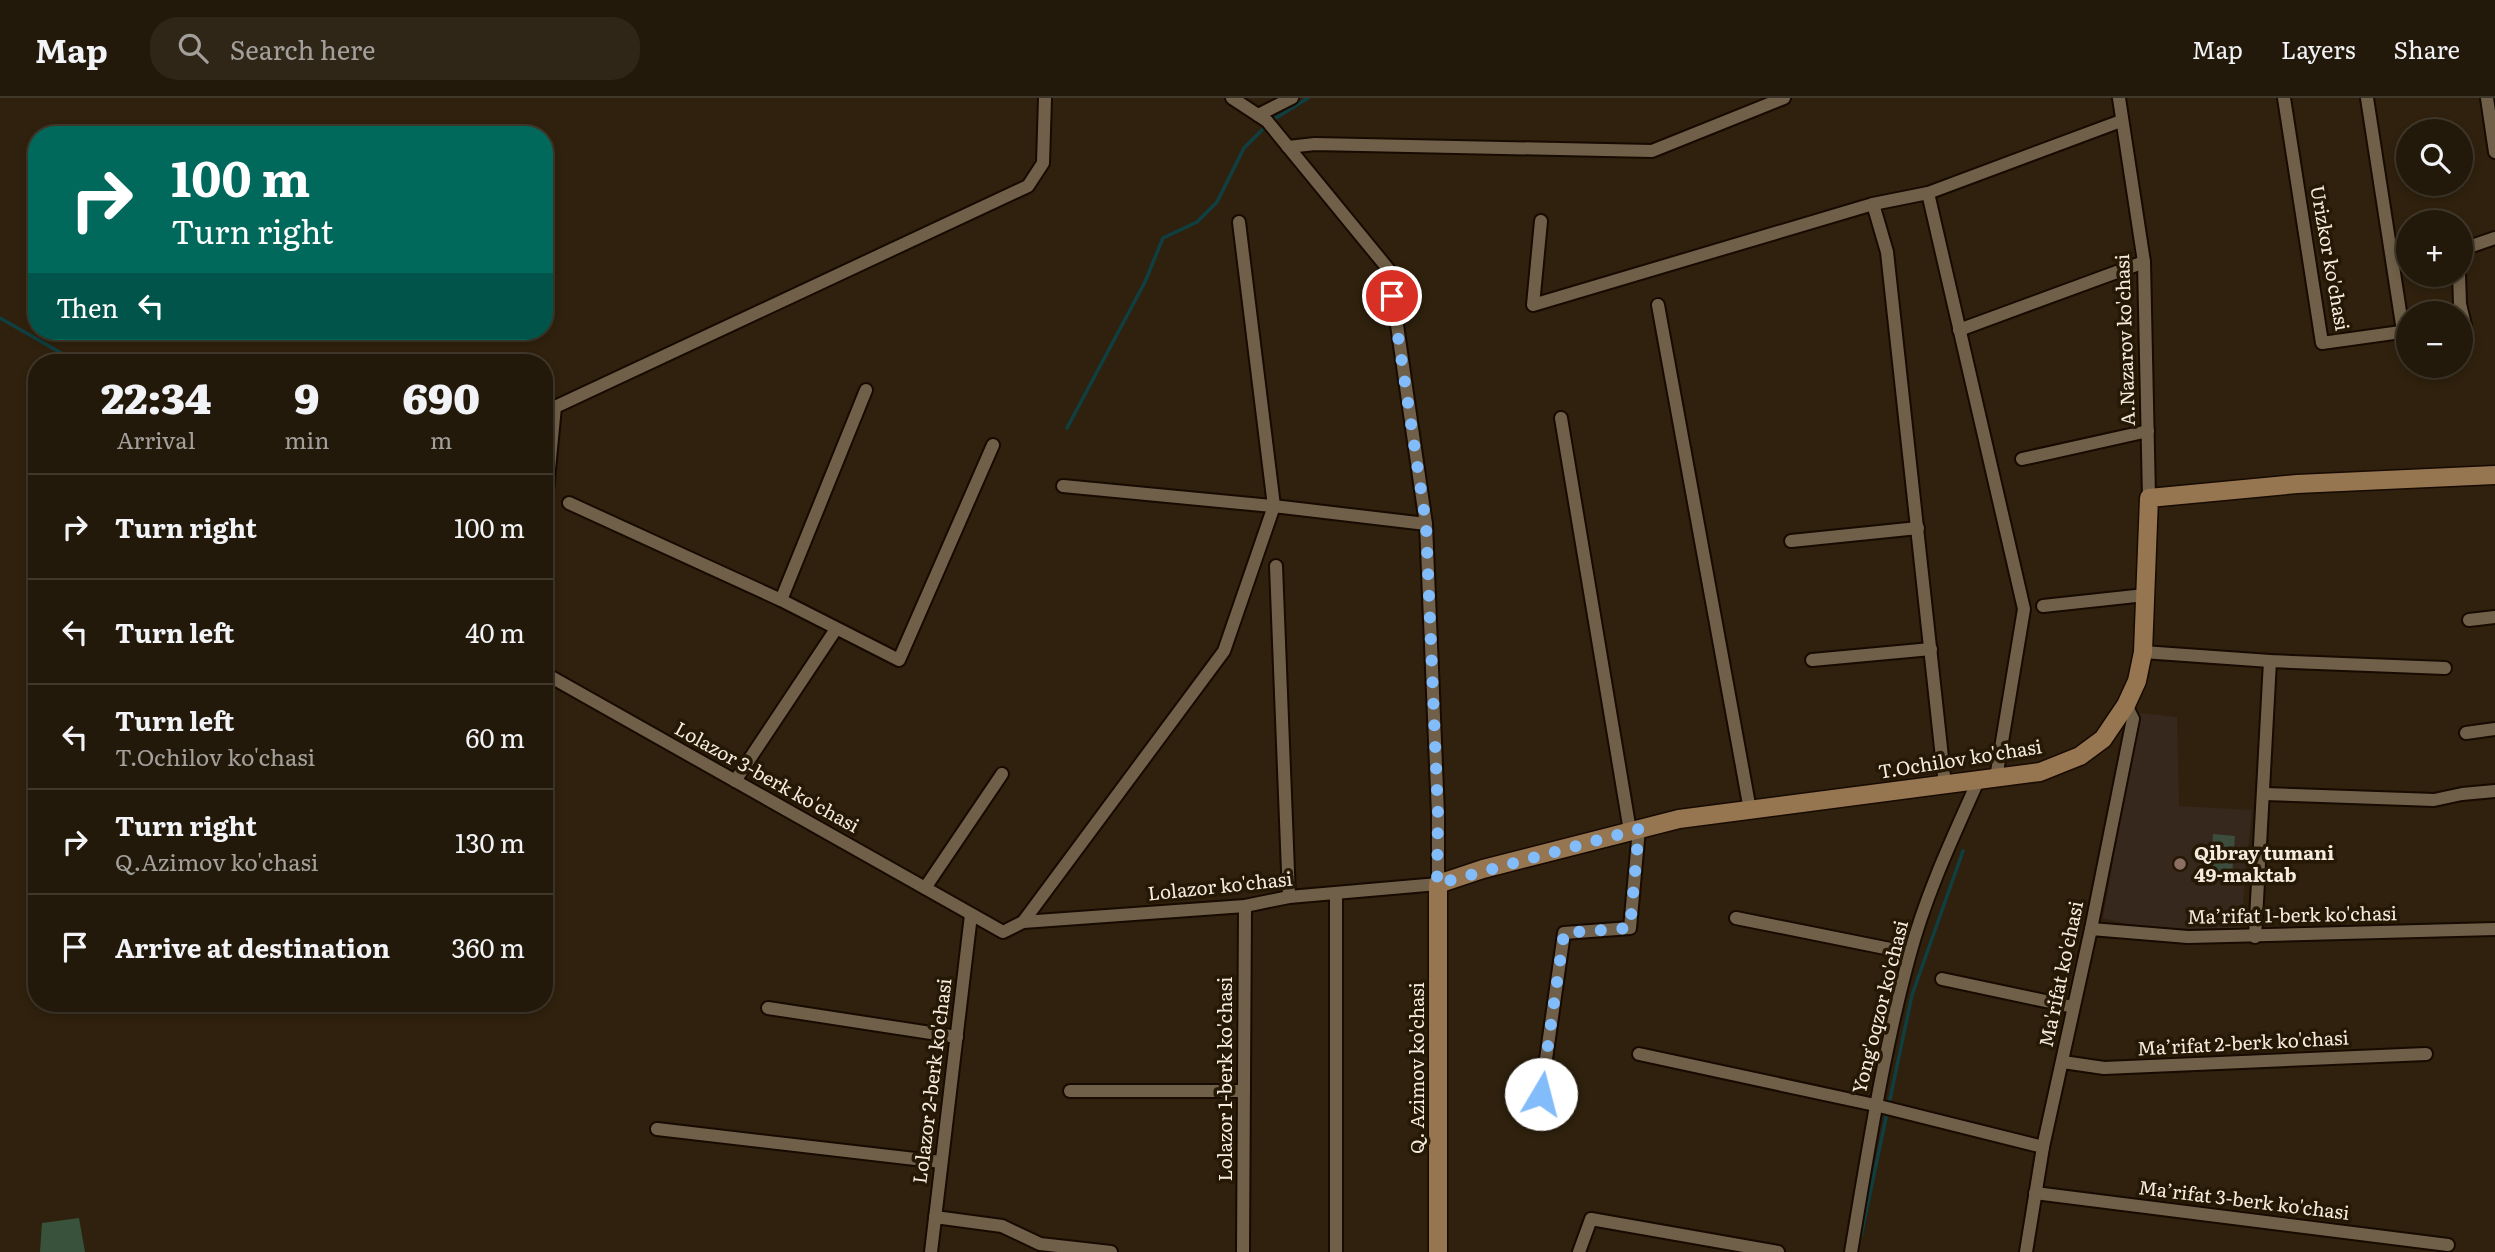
<!DOCTYPE html>
<meta charset="utf-8">
<style>
body{margin:0;font-family:Literata,serif;background:#2f2618;color:#f1f3f6;height:100vh;display:flex;flex-direction:column;font-size:26px;white-space:nowrap}
*{box-sizing:border-box;margin:0}
p{font-size:23px;color:#a3a09c}
.icon{flex:none;width:38px;height:38px;fill:none;stroke:currentColor;stroke-width:2;stroke-linecap:round;stroke-linejoin:round}
.map{position:relative;flex:1;overflow:hidden}
.details{position:absolute;left:28px;top:256px;width:525px;height:658px;display:flex;flex-direction:column;background:#23190a;border-radius:28px;box-shadow:0 4px 10px #0003,0 0 0 2px #40382b}
.details>*{flex:none}
.guide{position:absolute;left:28px;top:28px;width:525px;height:214px;border-radius:28px;box-shadow:0 4px 10px #0003,0 0 0 2px #40382b;background:#00695c;color:#fff;overflow:hidden}
.controls{position:absolute;left:2396px;top:21px;display:grid;gap:14px}
.controls a{display:grid;place-items:center;width:77px;height:77px;border-radius:50%;background:#23190a;box-shadow:0 4px 10px #0003,0 0 0 2px #40382b;font-size:35px}
.pin{position:absolute;display:grid;place-items:center;width:60px;height:60px;color:#fff;margin:-30px;border:4px solid #fff;border-radius:50%;box-shadow:0 2px 7px #0007}
.me{position:absolute;width:77px;margin:-38px;rotate:8deg;stroke-linejoin:round;filter:drop-shadow(0 0 5px #0008)}
.turn{display:flex;align-items:center;gap:24px;height:147px;padding:0 28px;font-size:32px}
.turn .icon{width:91px;height:91px;stroke-width:2.5}
.turn b{display:block;font-size:49px;line-height:60px}
.then{display:flex;align-items:center;height:66px;padding:0 28px;background:#0003;gap:14px;font-size:26px}
.eta{display:flex;justify-content:space-evenly;align-items:center;height:119px;text-align:center}
.eta b{font-size:42px;font-weight:800;line-height:49px}
ul{padding:0;list-style:none}
li{display:flex;align-items:center;gap:21px;height:105px;padding:0 28px;border-top:2px solid #40382b}
li div{flex:1}
li b{display:block;font-size:26px}
li em{font-style:normal}
header{display:flex;align-items:center;gap:42px;box-sizing:border-box;height:98px;padding:0 35px;background:#23190a;border-bottom:2px solid #40382b}
header strong{font-size:33px}
nav{display:flex;gap:38px;margin-inline-start:auto;font-size:24px}
.search{width:490px;height:63px;background:#2f2618;display:flex;align-items:center;gap:18px;box-sizing:border-box;padding:0 24px;border-radius:28px;color:#a3a09c;font-size:26px}
.map>svg:first-child{display:block}
.education{fill:#37281d}
.green{fill:#3c4d3e}
.forest{fill:#38523b}
.lines{fill:none;stroke-linecap:round;stroke-linejoin:round}
.stream{stroke:#0f3f41;stroke-width:3.5}
.minor-casing{stroke:#170a00;stroke-width:16}
.secondary-casing{stroke:#170a00;stroke-width:21}
.minor{stroke:#706049;stroke-width:12}
.secondary{stroke:#967551;stroke-width:18}
.route{stroke:#82bcfa;stroke-width:12;stroke-dasharray:0 21.6}
.education-dot{fill:#8d6e63;stroke:#251804;stroke-width:2.5}
.labels{text-anchor:middle;stroke-width:7;stroke-linejoin:round;paint-order:stroke}
.street-label{font-size:19px;fill:#f5ecdf;stroke:#251804}
.poi-label{font-size:19px;font-weight:bold;fill:#f5ecdf;stroke:#251804;text-anchor:start}
</style>
<header>
<strong>Map</strong>
<div class="search"><svg class="icon" aria-label="search" viewBox="0 0 24 24"><circle cx="10" cy="10" r="6"/><path d="M15 15l6 6"/></svg>Search here</div>
<nav><a>Map</a><a>Layers</a><a>Share</a></nav>
</header>
<div class="map">
<svg width="2495" height="1154" viewBox="0 0 2495 1154">
<rect width="100%" height="100%" fill="#2f210d"/>
<polygon class="education" points="2139,615 2177,619 2179,708 2252,712 2240,833 2137,829 2103,820"/>
<polygon class="green" points="2213,736 2235,738 2232,777 2210,775"/>
<polygon class="forest" points="79,1120 85,1154 40,1154 42,1125"/>
<g class="lines">
<g class="stream">
<polyline points="1271,23 1308,0"/>
<polyline points="0,220 77,264"/>
<polyline points="1067,330 1145,184 1163,140 1197,124 1217,104 1244,50 1262,32"/>
<polyline points="1861,1138 1912,897 1963,753"/>
</g>
<defs>
<g id="minor">
<polyline points="2119,0 2144,164 2149,400"/>
<polyline points="2284,0 2322,245 2408,233"/>
<polyline points="2367,0 2403,233"/>
<polyline points="2487,0 2495,54"/>
<polyline points="1258,17 1292,0"/>
<polyline points="1288,49 1315,46 1652,53 1784,0"/>
<polyline points="1928,95 2024,511 1996,680"/>
<polyline points="1541,123 1533,207 1873,106"/>
<polyline points="2460,152 2495,140"/>
<polyline points="2459,177 2460,206 2465,227 2460,228"/>
<polyline points="1658,207 1750,712"/>
<polyline points="1959,232 2144,164"/>
<polyline points="1561,320 1630,733"/>
<polyline points="2022,361 2148,333"/>
<polyline points="1063,388 1282,409 1426,426"/>
<polyline points="569,405 781,502 899,562 993,347"/>
<polyline points="544,423 555,309 1028,88 1043,65 1045,0"/>
<polyline points="1791,443 1918,430"/>
<polyline points="1276,468 1289,799"/>
<polyline points="781,502 866,292"/>
<polyline points="2043,508 2145,497"/>
<polyline points="2469,522 2495,519"/>
<polyline points="2143,554 2270,563 2445,570"/>
<polyline points="1812,562 1931,551"/>
<polyline points="544,575 1003,834 1023,824 1245,808 1289,799 1438,786 1438,716 1426,426 1389,172 1267,23 1232,0"/>
<polyline points="2466,635 2495,631"/>
<polyline points="735,683 836,531"/>
<polyline points="1945,687 1887,154 1873,106 1928,95 2121,23"/>
<polyline points="2264,696 2434,702 2462,696 2495,693"/>
<polyline points="925,790 1002,676"/>
<polyline points="1336,796 1336,1154"/>
<polyline points="1736,820 1910,855"/>
<polyline points="1023,824 1224,553 1274,408 1239,124"/>
<polyline points="2091,831 2188,839 2495,831"/>
<polyline points="2255,839 2270,563"/>
<polyline points="1942,881 2073,909"/>
<polyline points="768,910 957,939"/>
<polyline points="1639,956 1875,1007 2043,1049"/>
<polyline points="2063,964 2104,970 2426,956"/>
<polyline points="1070,993 1244,993"/>
<polyline points="1541,996 1564,835 1630,830 1639,731"/>
<polyline points="657,1031 941,1064"/>
<polyline points="2035,1095 2448,1147"/>
<polyline points="935,1119 1002,1128 1040,1146 1111,1154"/>
<polyline points="931,1154 971,817"/>
<polyline points="1243,1154 1245,808"/>
<polyline points="1579,1154 1591,1121 1778,1154"/>
<path d="M 1851,1154 C 1868,1054 1883,954 1910,856 C 1926,796 1953,739 1978,683"/>
<polyline points="2026,1154 2043,1049 2091,831 2133,621 2126,607"/>
</g>
<polyline id="secondary" points="1438,1154 1438,786 1483,771 1679,721 2040,674 2080,658 2103,641 2126,607 2137,583 2143,554 2149,400 2297,386 2495,377"/>
</defs>
<use href="#minor" class="minor-casing"/>
<use href="#secondary" class="secondary-casing"/>
<use href="#minor" class="minor"/>
<use href="#secondary" class="secondary"/>
</g>
<g class="lines">
<polyline class="route" points="1392,198 1426,426 1438,716 1437,786 1639,731 1630,830 1564,835 1541,996"/>
</g>
<circle class="education-dot" cx="2180" cy="766" r="7"/>
<g class="labels">
<g class="street-label">
<text transform="translate(2330 160) rotate(80)" y="7">Urizkor ko'chasi</text>
<text transform="translate(2125 242) rotate(-92)" y="7">A.Nazarov ko'chasi</text>
<text transform="translate(1960 661) rotate(-9)" y="7">T.Ochilov ko'chasi</text>
<text transform="translate(767 679) rotate(29)" y="7">Lolazor 3-berk ko'chasi</text>
<text transform="translate(1220 788) rotate(-6)" y="7">Lolazor ko'chasi</text>
<text transform="translate(2292 817) rotate(-1)" y="7">Ma’rifat 1-berk ko'chasi</text>
<text transform="translate(2061 876) rotate(-78)" y="7">Ma'rifat ko'chasi</text>
<text transform="translate(1880 909) rotate(-76)" y="7">Yong'oqzor ko'chasi</text>
<text transform="translate(2243 945) rotate(-3)" y="7">Ma’rifat 2-berk ko'chasi</text>
<text transform="translate(1417 970) rotate(-90)" y="7">Q. Azimov ko'chasi</text>
<text transform="translate(1225 981) rotate(-90)" y="7">Lolazor 1-berk ko'chasi</text>
<text transform="translate(932 983) rotate(-83)" y="7">Lolazor 2-berk ko'chasi</text>
<text transform="translate(2244 1102) rotate(7)" y="7">Ma’rifat 3-berk ko'chasi</text>
</g>
<g class="poi-label">
<text x="2194" y="762">Qibray tumani<tspan x="2194" dy="22">49-maktab</tspan></text>
</g>
</g>
</svg>
<div class="controls">
<a><svg class="icon" aria-label="search" viewBox="0 0 24 24"><circle cx="10" cy="10" r="6"/><path d="M15 15l6 6"/></svg></a>
<a>+</a>
<a>−</a>
</div>
<div class="pin" style="left:1392px;top:198px;background:#d93025"><svg class="icon" aria-label="arrive" viewBox="0 0 24 24"><path d="M6 21V4h12l-3 4 3 4H6"/></svg></div>
<svg class="me" style="left:1541px;top:996px" viewBox="-20 -20 40 40"><circle r="19" fill="#fff"/><path d="M0-13L10 11 0 6-10 11z" fill="#82bcfa"/></svg>
<div class="guide">
<div class="turn"><svg class="icon" aria-label="right" viewBox="0 0 24 24"><path d="M7 20v-9h11M14 6l5 5-5 5"/></svg><div><b>100 m</b>Turn right</div></div>
<div class="then">Then<svg class="icon" aria-label="left" viewBox="0 0 24 24"><path d="M17 20v-9H6M10 6l-5 5 5 5"/></svg></div>
</div>
<section class="details">
<div class="eta">
<div><b>22:34</b><p>Arrival</p></div>
<div><b>9</b><p>min</p></div>
<div><b>690</b><p>m</p></div>
</div>
<ul>
<li><svg class="icon" aria-label="right" viewBox="0 0 24 24"><path d="M7 20v-9h11M14 6l5 5-5 5"/></svg><div><b>Turn right</b></div><em>100 m</em></li>
<li><svg class="icon" aria-label="left" viewBox="0 0 24 24"><path d="M17 20v-9H6M10 6l-5 5 5 5"/></svg><div><b>Turn left</b></div><em>40 m</em></li>
<li><svg class="icon" aria-label="left" viewBox="0 0 24 24"><path d="M17 20v-9H6M10 6l-5 5 5 5"/></svg><div><b>Turn left</b><p>T.Ochilov ko'chasi</p></div><em>60 m</em></li>
<li><svg class="icon" aria-label="right" viewBox="0 0 24 24"><path d="M7 20v-9h11M14 6l5 5-5 5"/></svg><div><b>Turn right</b><p>Q.Azimov ko'chasi</p></div><em>130 m</em></li>
<li><svg class="icon" aria-label="arrive" viewBox="0 0 24 24"><path d="M6 21V4h12l-3 4 3 4H6"/></svg><div><b>Arrive at destination</b></div><em>360 m</em></li>
</ul>
</section>
</div>
